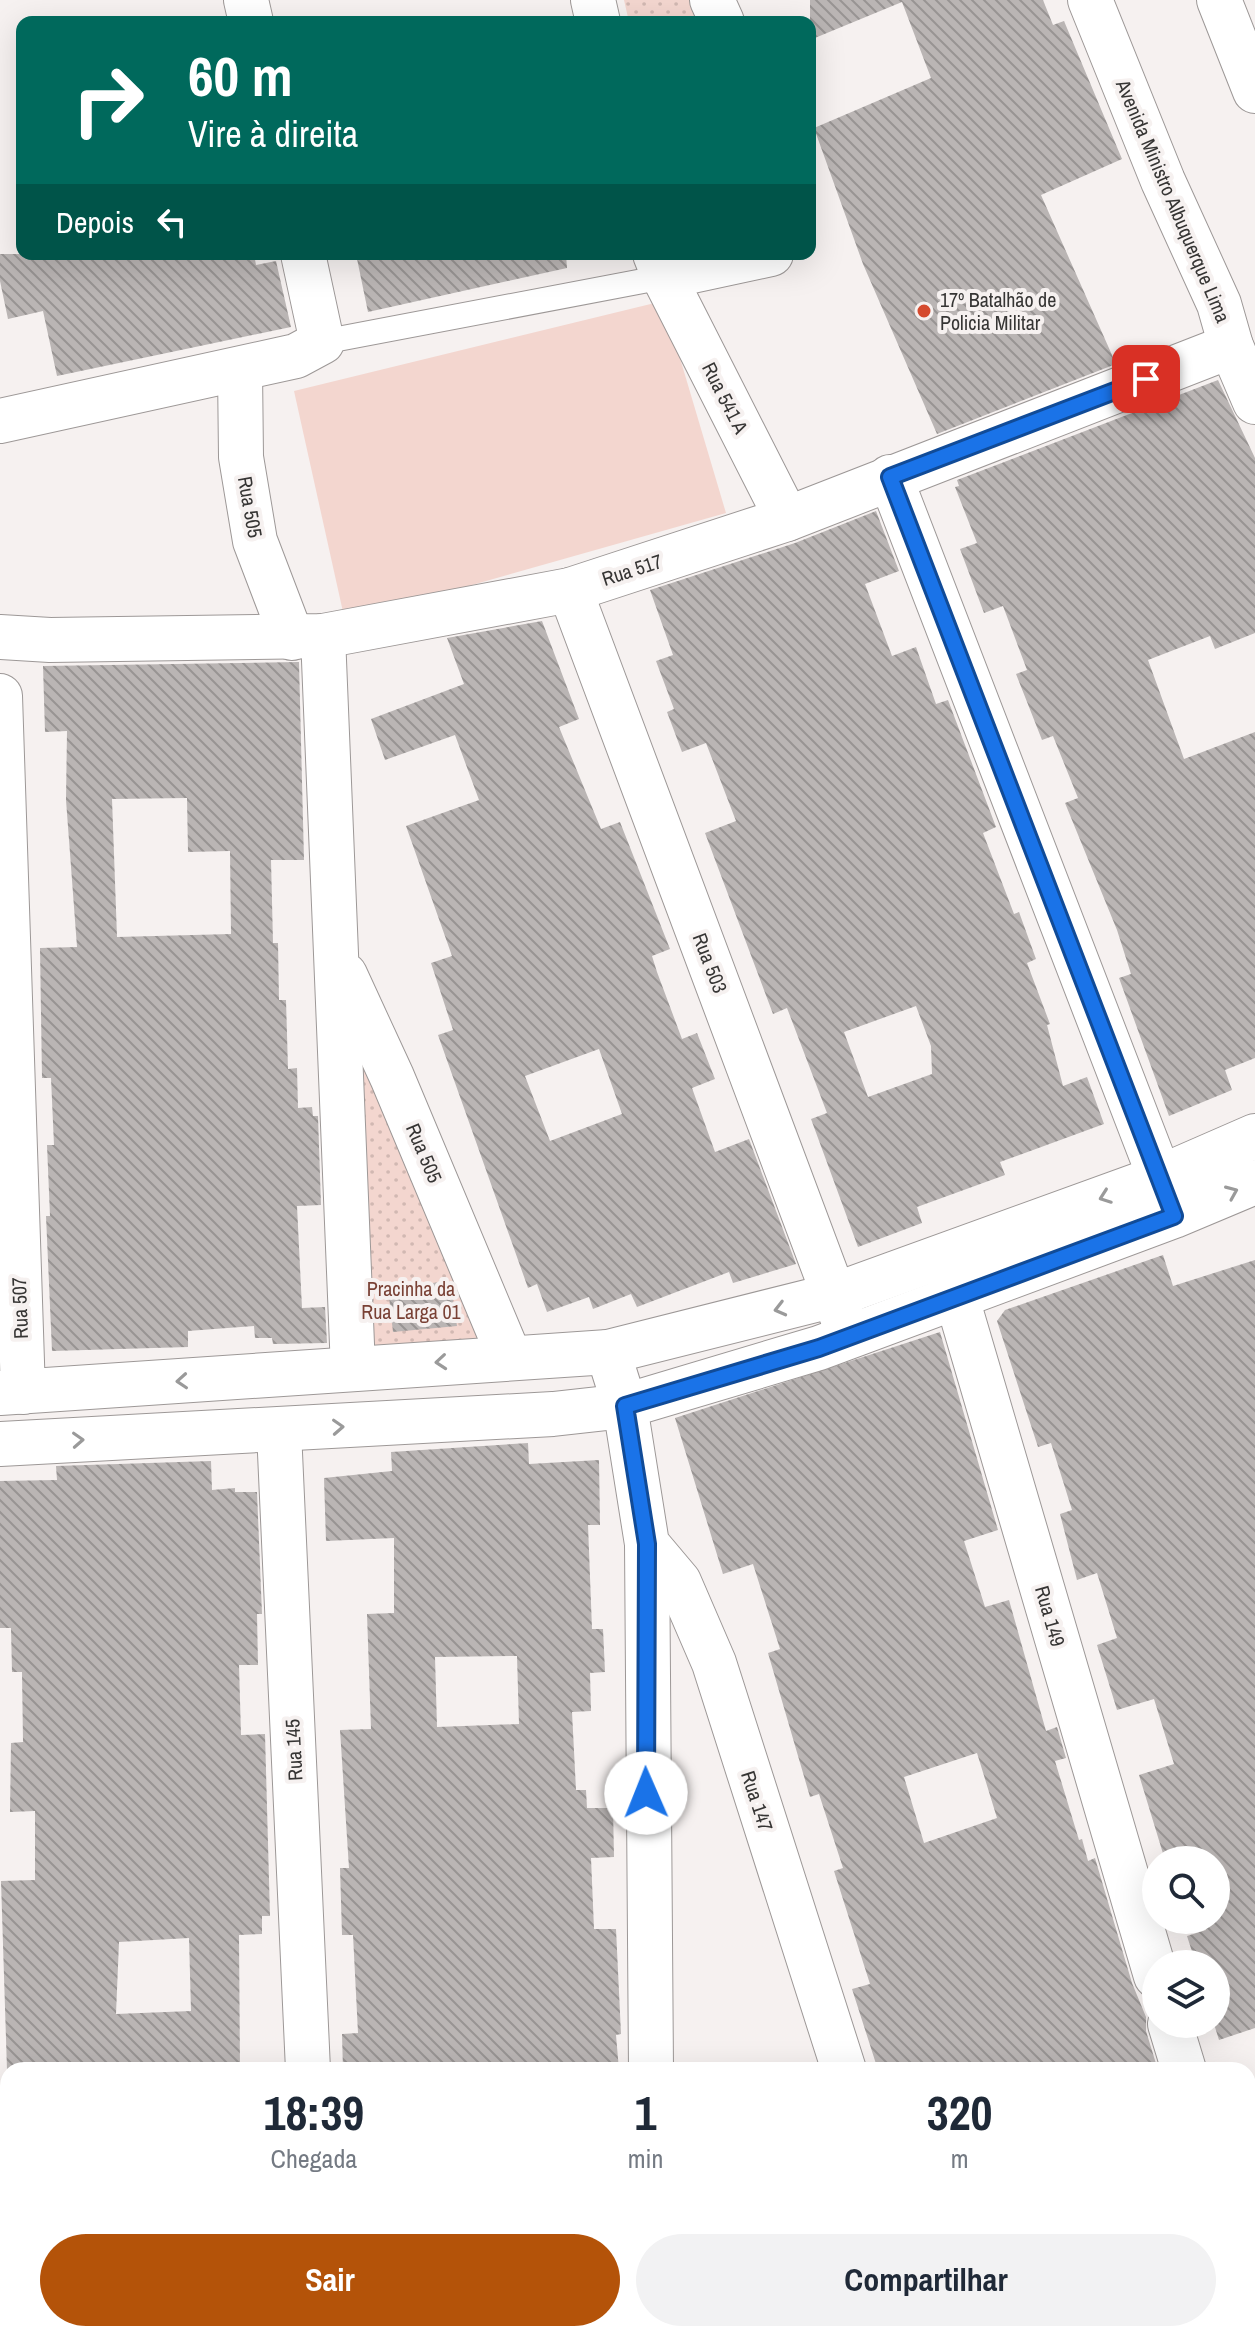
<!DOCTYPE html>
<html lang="pt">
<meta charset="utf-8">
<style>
body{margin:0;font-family:"Archivo Narrow",sans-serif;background:#f2f2f3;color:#1f2937;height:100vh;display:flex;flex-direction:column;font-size:30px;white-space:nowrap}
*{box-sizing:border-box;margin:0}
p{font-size:26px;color:#747a83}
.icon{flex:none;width:44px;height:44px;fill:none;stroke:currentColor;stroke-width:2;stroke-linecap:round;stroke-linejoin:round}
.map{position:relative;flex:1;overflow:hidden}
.panel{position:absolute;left:0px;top:2062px;width:1256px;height:280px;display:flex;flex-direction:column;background:#fff;border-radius:24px 24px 0 0;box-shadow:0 8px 32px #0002}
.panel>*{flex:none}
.top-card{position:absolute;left:16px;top:16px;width:800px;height:244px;border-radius:16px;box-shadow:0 8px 32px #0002;background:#00695c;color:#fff;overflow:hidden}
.tools{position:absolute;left:1142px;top:1846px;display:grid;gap:16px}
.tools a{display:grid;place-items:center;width:88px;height:88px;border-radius:50%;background:#fff;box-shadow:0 8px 32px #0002;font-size:40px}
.pin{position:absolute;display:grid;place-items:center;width:68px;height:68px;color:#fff;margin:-34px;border-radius:16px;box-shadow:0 4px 12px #0006}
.me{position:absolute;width:88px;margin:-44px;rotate:359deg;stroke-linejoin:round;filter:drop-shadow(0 0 6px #0008)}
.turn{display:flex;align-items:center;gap:28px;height:168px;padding:0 40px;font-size:36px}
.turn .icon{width:104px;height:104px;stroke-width:2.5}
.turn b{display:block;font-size:56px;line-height:68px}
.then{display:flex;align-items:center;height:76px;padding:0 40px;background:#0003;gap:16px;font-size:30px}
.eta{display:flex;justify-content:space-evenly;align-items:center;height:136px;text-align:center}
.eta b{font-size:48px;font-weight:700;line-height:56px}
.cta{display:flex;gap:16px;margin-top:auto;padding:16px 40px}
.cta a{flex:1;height:92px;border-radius:48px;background:#b45309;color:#fff;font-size:32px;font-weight:700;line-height:92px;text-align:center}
.cta a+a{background:#f2f2f3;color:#1f2937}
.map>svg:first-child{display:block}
.green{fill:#f3d6cf}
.park{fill:url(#park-dots)}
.building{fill:url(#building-back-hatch);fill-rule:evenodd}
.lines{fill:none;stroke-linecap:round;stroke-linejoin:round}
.service-casing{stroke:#9d9897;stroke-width:26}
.minor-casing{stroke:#9d9897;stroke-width:46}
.tertiary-casing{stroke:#9d9897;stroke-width:46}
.service{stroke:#fff;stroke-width:24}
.minor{stroke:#fff;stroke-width:44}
.tertiary{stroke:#fff;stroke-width:44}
.oneway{stroke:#9a9a9a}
.route-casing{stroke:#114b97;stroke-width:20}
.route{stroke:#1a73e8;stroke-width:14}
.poi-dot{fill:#d54a2e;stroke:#f6f1f0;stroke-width:3}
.labels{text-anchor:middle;stroke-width:8;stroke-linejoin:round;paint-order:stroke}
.street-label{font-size:20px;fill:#363534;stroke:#f6f1f0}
.poi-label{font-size:20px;fill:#363534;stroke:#f6f1f0;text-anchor:start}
.park-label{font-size:20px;fill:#794135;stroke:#f6f1f0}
</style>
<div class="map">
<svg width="1255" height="2342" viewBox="0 0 1255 2342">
<defs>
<pattern id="park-dots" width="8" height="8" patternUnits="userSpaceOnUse" patternTransform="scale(2)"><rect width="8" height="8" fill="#f3d6cf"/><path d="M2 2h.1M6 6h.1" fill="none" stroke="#d1b8b2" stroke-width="1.8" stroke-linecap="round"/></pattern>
<pattern id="building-back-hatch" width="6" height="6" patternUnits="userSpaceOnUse" patternTransform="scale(2)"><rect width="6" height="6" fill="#bab5b4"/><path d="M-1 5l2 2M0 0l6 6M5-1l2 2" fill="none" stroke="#989493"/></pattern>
</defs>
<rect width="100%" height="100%" fill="#f6f1f0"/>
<polygon class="green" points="663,301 726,513 345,621 294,391"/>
<g class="park">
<polygon points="624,0 714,0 723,22 629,22"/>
<polygon points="350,943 480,1339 371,1357"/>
</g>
<g class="building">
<polygon points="810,0 1043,0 1053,25 1064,21 1122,159 1041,195 1116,364 937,434 863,264 814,128 931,78 902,2 810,40"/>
<polygon points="0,254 254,254 256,265 276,261 291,327 57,376 43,311 8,319 0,281"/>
<polygon points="356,254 566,254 567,268 368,312"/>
<polygon points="1218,380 1255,458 1255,633 1215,649 1210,636 1148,660 1184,759 1255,732 1255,1058 1225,1070 1232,1090 1169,1116 1119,978 1131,974 1117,930 1065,803 1078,798 1053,736 1042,740 1016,674 1027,670 1003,606 984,613 960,549 977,543 955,487 959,486 957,480"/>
<path d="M 876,511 L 899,571 L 865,584 L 892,656 L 916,647 L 936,704 L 948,700 L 996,827 L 983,833 L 1014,914 L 1019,912 L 1036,959 L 1027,963 L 1050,1024 L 1047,1025 L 1063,1086 L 1087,1077 L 1104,1124 L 1000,1162 L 1005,1175 L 917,1207 L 922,1223 L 858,1247 L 811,1119 L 827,1113 L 787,1008 L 773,1014 L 705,833 L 736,821 L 706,743 L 682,752 L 667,712 L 674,709 L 656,661 L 673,655 L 650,590 L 795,543 ZM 916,1006 L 931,1046 L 932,1074 L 868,1097 L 844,1032 Z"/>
<path d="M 542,621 L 579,719 L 559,727 L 601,829 L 620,822 L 670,949 L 652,956 L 657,972 L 682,1039 L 697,1033 L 715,1079 L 692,1088 L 715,1152 L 749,1139 L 796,1264 L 733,1283 L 729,1272 L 637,1307 L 631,1294 L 593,1309 L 589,1297 L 547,1312 L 537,1284 L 528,1288 L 438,1035 L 453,1030 L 431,963 L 452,956 L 406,826 L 479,800 L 455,735 L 385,760 L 371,719 L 464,684 L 447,638 ZM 599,1049 L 622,1114 L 550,1141 L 525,1076 Z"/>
<path d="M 299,662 L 304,860 L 271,860 L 273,943 L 278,943 L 279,1000 L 286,1000 L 288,1069 L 297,1068 L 298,1108 L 312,1107 L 313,1116 L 318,1116 L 321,1205 L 297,1206 L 302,1308 L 325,1307 L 327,1343 L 273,1344 L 272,1338 L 255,1338 L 254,1326 L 188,1331 L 188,1347 L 52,1351 L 46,1216 L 50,1216 L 47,1145 L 54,1145 L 51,1078 L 42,1078 L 40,948 L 77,947 L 66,800 L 67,731 L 45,732 L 43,666 ZM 187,798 L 188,852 L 230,851 L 231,934 L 117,937 L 112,799 Z"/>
<polygon points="1163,1255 1173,1286 1255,1260 1255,2028 1219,2040 1214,2024 1216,1964 1196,1964 1187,1936 1206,1930 1203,1920 1216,1920 1216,1860 1165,1860 1139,1775 1174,1764 1154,1699 1117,1710 1097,1645 1117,1638 1097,1573 1077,1580 1060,1514 1072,1510 1051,1443 1038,1447 997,1321 1005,1310"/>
<polygon points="450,1281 457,1326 393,1332 388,1288"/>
<path d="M 940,1332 L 998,1530 L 964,1541 L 985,1607 L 1009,1600 L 1046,1731 L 1057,1727 L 1066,1758 L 1055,1761 L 1079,1840 L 1082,1839 L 1088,1861 L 1095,1858 L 1132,1983 L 1146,2017 L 1146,2031 L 1158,2070 L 878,2070 L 852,1989 L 870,1984 L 834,1871 L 843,1868 L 819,1794 L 810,1797 L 768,1653 L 780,1649 L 753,1564 L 723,1574 L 675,1418 ZM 977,1753 L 997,1818 L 924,1843 L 904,1777 Z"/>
<path d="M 528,1443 L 529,1464 L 599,1460 L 600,1525 L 588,1525 L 592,1629 L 603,1629 L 605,1672 L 590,1673 L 591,1711 L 572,1712 L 576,1790 L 586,1790 L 587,1808 L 613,1808 L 614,1857 L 591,1858 L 594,1929 L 616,1929 L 621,2034 L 616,2035 L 619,2070 L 343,2070 L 342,2034 L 358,2033 L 353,1935 L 342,1935 L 340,1868 L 349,1868 L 340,1730 L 371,1729 L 367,1614 L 394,1613 L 394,1538 L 326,1541 L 324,1478 L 392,1471 L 391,1452 ZM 517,1656 L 519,1724 L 437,1727 L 435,1657 Z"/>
<path d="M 211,1461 L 212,1490 L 235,1488 L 235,1492 L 257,1492 L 262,1614 L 257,1614 L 258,1665 L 239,1665 L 241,1735 L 265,1734 L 270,1916 L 262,1916 L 262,1934 L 239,1935 L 240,2070 L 7,2070 L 1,1881 L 35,1880 L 35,1811 L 10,1812 L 11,1743 L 23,1742 L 22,1672 L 12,1672 L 11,1628 L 0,1628 L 0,1481 L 57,1480 L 56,1466 ZM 189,1938 L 191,2011 L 116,2014 L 119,1942 Z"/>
</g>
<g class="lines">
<defs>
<polyline id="service" points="322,342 664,277"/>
<g id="minor">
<polyline points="246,0 251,22"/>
<polyline points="593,0 598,22"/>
<polyline points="712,0 722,22"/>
<polyline points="655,254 664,277 787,519"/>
<polyline points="664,277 771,254"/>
<polyline points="240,371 241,457 255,541 292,638"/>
<polyline points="0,421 296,356 322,342 303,254"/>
<polyline points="890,477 1174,1214"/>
<polyline points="570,590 847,1330"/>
<polyline points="323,636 353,1369"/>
<polyline points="0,637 50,640 323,636 570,590 787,519 1231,346"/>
<polyline points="0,696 23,1392"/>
<polyline points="345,975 392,1077 509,1356"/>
<polyline points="946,1261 1156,1976"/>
<polyline points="608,1352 625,1406 647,1544 679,1582 714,1663 844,2070"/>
<polyline points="279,1431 308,2070"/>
<polyline points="647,1544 651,2070"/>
<polyline points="1170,2024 1184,2070"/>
<polyline points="1248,2147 1255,2147"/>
<polyline points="320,2334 321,2342"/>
<polyline points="655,2334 655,2342"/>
<polyline points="704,2342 714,2334"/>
</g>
<g id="tertiary">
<polyline points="1090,0 1163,181 1219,304 1231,346 1255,402"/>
<polyline points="1219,0 1255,91"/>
<polyline points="0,1393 608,1352 835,1295 1161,1177 1255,1136"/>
<polyline points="0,1444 553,1414 625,1406 819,1348 1174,1216 1255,1182"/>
</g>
</defs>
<use href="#service" class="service-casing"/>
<use href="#minor" class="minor-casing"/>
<use href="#tertiary" class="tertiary-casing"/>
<use href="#service" class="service"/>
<use href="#minor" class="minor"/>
<use href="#tertiary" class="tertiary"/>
</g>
<defs><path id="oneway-chevron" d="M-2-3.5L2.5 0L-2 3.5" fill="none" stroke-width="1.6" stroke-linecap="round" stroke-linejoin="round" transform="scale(2)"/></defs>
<g class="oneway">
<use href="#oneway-chevron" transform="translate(1232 1192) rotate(-23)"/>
<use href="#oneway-chevron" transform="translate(1105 1197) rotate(160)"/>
<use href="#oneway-chevron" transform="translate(780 1309) rotate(166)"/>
<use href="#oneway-chevron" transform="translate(441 1362) rotate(175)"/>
<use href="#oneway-chevron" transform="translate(182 1381) rotate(176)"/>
<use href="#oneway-chevron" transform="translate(338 1427) rotate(-3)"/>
<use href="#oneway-chevron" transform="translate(78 1440) rotate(-3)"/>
</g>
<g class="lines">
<defs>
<polyline id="route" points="646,1793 647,1544 625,1406 819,1348 1174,1216 890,477 1146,379"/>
</defs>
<use href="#route" class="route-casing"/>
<use href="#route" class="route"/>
</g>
<circle class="poi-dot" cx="924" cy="311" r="8"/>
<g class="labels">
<g class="street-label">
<text transform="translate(1173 201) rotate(67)" y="7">Avenida Ministro Albuquerque Lima</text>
<text transform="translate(725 398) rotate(63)" y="7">Rua 541 A</text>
<text transform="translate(250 507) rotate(80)" y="7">Rua 505</text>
<text transform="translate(632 570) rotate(-18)" y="7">Rua 517</text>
<text transform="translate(710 963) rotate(69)" y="7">Rua 503</text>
<text transform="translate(424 1153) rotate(67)" y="7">Rua 505</text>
<text transform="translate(20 1308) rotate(-92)" y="7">Rua 507</text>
<text transform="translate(1050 1616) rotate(74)" y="7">Rua 149</text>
<text transform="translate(294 1750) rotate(-93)" y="7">Rua 145</text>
<text transform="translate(757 1801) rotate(72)" y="7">Rua 147</text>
</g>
<g class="poi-label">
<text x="940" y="307">17º Batalhão de<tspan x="940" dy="23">Policia Militar</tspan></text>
</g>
<g class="park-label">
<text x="411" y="1296">Pracinha da<tspan x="411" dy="23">Rua Larga 01</tspan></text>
</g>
</g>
</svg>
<div class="tools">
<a><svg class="icon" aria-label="search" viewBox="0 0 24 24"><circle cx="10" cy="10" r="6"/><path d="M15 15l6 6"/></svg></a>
<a><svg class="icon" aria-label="layers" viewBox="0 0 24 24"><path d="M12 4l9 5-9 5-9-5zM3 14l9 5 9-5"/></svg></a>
</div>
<div class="pin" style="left:1146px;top:379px;background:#d93025"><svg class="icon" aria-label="arrive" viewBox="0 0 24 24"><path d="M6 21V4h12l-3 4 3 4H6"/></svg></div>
<svg class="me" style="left:646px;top:1793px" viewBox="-20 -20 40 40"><circle r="19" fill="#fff"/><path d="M0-13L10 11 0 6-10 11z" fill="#1a73e8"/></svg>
<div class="top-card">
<div class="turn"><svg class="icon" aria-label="right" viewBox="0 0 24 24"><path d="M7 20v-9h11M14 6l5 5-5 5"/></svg><div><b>60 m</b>Vire à direita</div></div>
<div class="then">Depois<svg class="icon" aria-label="left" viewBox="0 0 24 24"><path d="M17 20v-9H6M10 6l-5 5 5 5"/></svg></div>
</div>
<section class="panel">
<div class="eta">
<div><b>18:39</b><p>Chegada</p></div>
<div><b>1</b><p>min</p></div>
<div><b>320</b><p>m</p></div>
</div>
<div class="cta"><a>Sair</a><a>Compartilhar</a></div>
</section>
</div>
